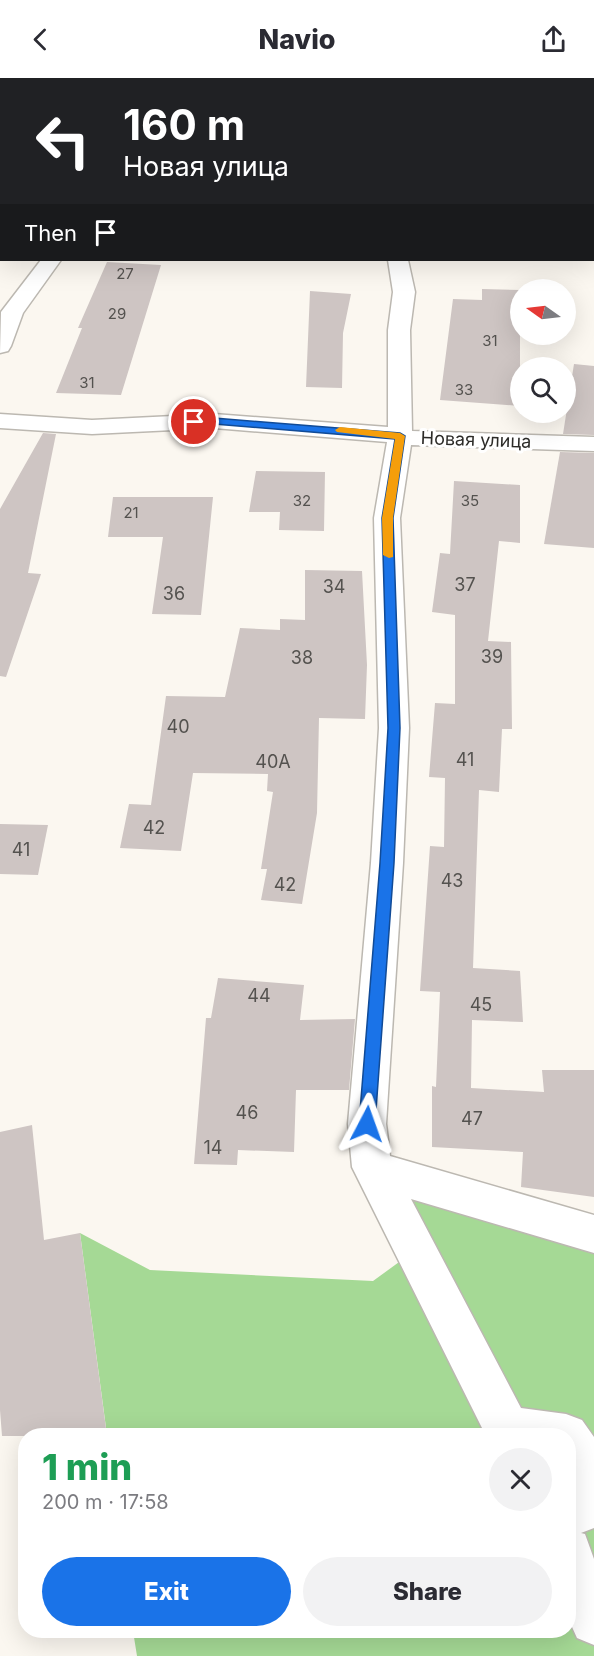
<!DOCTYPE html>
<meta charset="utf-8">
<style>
body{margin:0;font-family:Inter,sans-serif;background:#f2f2f3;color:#2b2b33;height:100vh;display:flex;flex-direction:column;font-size:22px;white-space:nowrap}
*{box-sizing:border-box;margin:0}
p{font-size:20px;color:#7c7c81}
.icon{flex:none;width:33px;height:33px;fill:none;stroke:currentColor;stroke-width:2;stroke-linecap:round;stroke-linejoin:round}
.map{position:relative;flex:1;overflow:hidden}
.side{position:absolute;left:18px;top:1350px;width:558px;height:210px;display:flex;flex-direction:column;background:#fff;border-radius:24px;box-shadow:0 6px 24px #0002}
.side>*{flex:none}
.guide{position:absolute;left:0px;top:0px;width:594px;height:183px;box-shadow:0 6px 24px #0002;background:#202124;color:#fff;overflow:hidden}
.needle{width:39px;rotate:284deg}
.tools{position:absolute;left:510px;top:201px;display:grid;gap:12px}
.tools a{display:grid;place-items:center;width:66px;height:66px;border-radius:50%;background:#fff;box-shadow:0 6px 24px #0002;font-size:30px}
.pin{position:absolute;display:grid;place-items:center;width:51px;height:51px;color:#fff;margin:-26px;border:3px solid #fff;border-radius:50%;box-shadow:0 2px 6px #0007}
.me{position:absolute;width:66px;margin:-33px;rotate:4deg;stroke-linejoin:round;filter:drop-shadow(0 0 4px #0008)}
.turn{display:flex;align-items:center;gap:21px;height:126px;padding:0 24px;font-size:27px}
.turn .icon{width:78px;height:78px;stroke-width:2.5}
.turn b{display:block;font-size:42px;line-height:51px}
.then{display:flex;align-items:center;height:57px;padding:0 24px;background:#0003;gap:12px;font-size:22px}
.round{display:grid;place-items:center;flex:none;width:63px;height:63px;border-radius:32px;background:#f2f2f3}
.overview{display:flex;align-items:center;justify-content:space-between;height:102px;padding:0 24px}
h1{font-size:36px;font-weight:800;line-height:45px;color:#1e9e55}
.cta{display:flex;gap:12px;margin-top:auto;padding:12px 24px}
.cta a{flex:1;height:69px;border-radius:36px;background:#1a73e8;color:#fff;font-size:24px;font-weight:800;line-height:69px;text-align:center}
.cta a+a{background:#f2f2f3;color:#2b2b33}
header{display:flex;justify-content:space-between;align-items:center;height:78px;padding:0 24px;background:#fff;font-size:27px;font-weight:800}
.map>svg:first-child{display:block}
.forest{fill:#a5d995}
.building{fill:#cec5c3}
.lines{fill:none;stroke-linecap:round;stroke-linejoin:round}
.minor-casing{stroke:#bcb8b1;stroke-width:3}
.minor{fill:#fff;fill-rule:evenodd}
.route{fill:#1a73e8;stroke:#114b97;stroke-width:1.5}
.slow{fill:#f59e0b}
.labels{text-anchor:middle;stroke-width:6;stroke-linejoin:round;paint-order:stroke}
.far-number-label{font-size:15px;fill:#54524f}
.far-street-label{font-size:18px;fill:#2c2b28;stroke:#fff}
.number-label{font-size:18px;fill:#54524f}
</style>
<header><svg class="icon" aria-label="back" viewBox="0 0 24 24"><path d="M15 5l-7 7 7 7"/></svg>Navio<svg class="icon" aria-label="share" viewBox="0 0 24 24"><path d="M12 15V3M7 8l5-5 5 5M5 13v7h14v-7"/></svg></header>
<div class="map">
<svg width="594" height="1578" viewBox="0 0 594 1578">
<rect width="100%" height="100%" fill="#fbf7f0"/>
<polygon class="forest" points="406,1121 478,1139 594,1176 594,1578 137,1578 133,1553 568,1552 568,1358 107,1357 80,1155 150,1192 373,1203 428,1163"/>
<g class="building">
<polygon points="107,184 161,187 121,317 56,315 82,250 78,250"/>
<polygon points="482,211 520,212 520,328 440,322 453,221 482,222"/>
<polygon points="310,213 351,216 343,255 342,310 306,309"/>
<polygon points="574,286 594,288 594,357 563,356"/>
<polygon points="43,355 56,356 28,495 41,496 6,599 0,598 0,431"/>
<polygon points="560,374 594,375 594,470 544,466"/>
<polygon points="256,393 325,394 324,453 279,452 280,434 249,434"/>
<polygon points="454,403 520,407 520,465 499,463 488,563 511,564 512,651 502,651 499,714 479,712 473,890 520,893 523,944 472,942 471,1010 544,1014 542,992 594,992 594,1119 521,1109 523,1074 432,1069 432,1008 436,1009 440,914 420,913 430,768 444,769 445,700 429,699 435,625 455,626 455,537 432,534 440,475 450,476"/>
<polygon points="113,419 213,419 201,537 152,536 163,459 108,459"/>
<polygon points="305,492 362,493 367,587 365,641 319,640 317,735 302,826 261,822 267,791 261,791 273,714 267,713 268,696 193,695 181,773 120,770 129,726 151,727 166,618 225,619 240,550 280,552 280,541 305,542"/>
<polygon points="0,746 48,747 38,797 0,796"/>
<polygon points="218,900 304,907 300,942 355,941 349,1012 296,1012 294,1074 238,1072 237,1087 194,1086 206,940 211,940"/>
<polygon points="32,1047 44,1162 80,1155 107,1358 2,1358 0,1332 0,1054"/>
</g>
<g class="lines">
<defs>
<g id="minor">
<polygon points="127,0 143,0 126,2"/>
<polygon points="396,0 412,0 413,2 395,2"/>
<rect x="0" y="93" width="2" height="12"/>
<rect x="592" y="93" width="2" height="12"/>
<rect x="0" y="166" width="2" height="13"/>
<polygon points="41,182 61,182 23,235 11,268 8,273 0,275 1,234"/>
<polygon points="388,182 408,182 415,214 410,252 412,353 594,359 594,373 411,367 400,440 409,650 403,785 386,1046 390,1078 594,1137 594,1175 411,1121 521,1330 566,1336 582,1342 594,1359 594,1450 581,1455 585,1456 594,1481 594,1567 577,1560 568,1540 568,1358 486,1358 352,1089 348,1046 371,785 379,650 374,440 387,364 214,350 92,356 0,350 0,336 92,342 214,336 388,349 388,252 393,214"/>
</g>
</defs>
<use href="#minor" class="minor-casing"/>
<use href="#minor" class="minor"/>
</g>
<polygon class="route" points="214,340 400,355 405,358 393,440 400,650 394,785 375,1046 372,1051 367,1053 361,1051 359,1046 380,785 388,650 382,440 395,361 214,346 194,347 189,344 194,341"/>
<polygon class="slow" points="340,349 400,355 405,358 393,440 393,479 389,480 383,477 382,440 395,361 337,354 335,352"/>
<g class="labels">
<g class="far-number-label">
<text x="125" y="201">27</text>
<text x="117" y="241">29</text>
<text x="490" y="268">31</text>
<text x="87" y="310">31</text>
<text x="464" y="317">33</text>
<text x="302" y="428">32</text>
<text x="470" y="428">35</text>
<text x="131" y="440">21</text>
</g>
<g class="far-street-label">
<text transform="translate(476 362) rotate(2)" y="6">Новая улица</text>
</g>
<g class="number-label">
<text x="465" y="513">37</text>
<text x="334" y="515">34</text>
<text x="174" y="522">36</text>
<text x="492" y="585">39</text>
<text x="302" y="586">38</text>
<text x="178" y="655">40</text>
<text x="465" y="688">41</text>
<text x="273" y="690">40А</text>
<text x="154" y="756">42</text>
<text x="21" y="778">41</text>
<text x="452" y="809">43</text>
<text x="285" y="813">42</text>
<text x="259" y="924">44</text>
<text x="481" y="933">45</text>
<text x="247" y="1041">46</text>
<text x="472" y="1047">47</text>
<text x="213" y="1076">14</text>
</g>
</g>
</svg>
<div class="tools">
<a><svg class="needle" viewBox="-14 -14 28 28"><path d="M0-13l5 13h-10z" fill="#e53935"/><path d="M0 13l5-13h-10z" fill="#7c7c81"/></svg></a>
<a><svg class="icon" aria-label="search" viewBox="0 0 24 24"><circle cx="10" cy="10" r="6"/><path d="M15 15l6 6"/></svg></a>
</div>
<div class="pin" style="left:194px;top:344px;background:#d93025"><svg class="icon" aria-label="arrive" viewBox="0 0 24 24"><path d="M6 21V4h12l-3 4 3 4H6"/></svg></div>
<svg class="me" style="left:367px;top:1046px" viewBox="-20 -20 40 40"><path d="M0-17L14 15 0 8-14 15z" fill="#1a73e8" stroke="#fff" stroke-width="4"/></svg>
<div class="guide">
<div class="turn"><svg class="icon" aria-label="left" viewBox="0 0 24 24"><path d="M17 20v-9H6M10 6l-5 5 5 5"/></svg><div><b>160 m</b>Новая улица</div></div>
<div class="then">Then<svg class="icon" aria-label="arrive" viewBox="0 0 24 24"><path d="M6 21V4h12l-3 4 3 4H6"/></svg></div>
</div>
<section class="side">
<div class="overview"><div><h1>1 min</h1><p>200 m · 17:58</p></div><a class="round"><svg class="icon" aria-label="close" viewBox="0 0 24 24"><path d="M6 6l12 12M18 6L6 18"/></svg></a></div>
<div class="cta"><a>Exit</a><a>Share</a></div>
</section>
</div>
